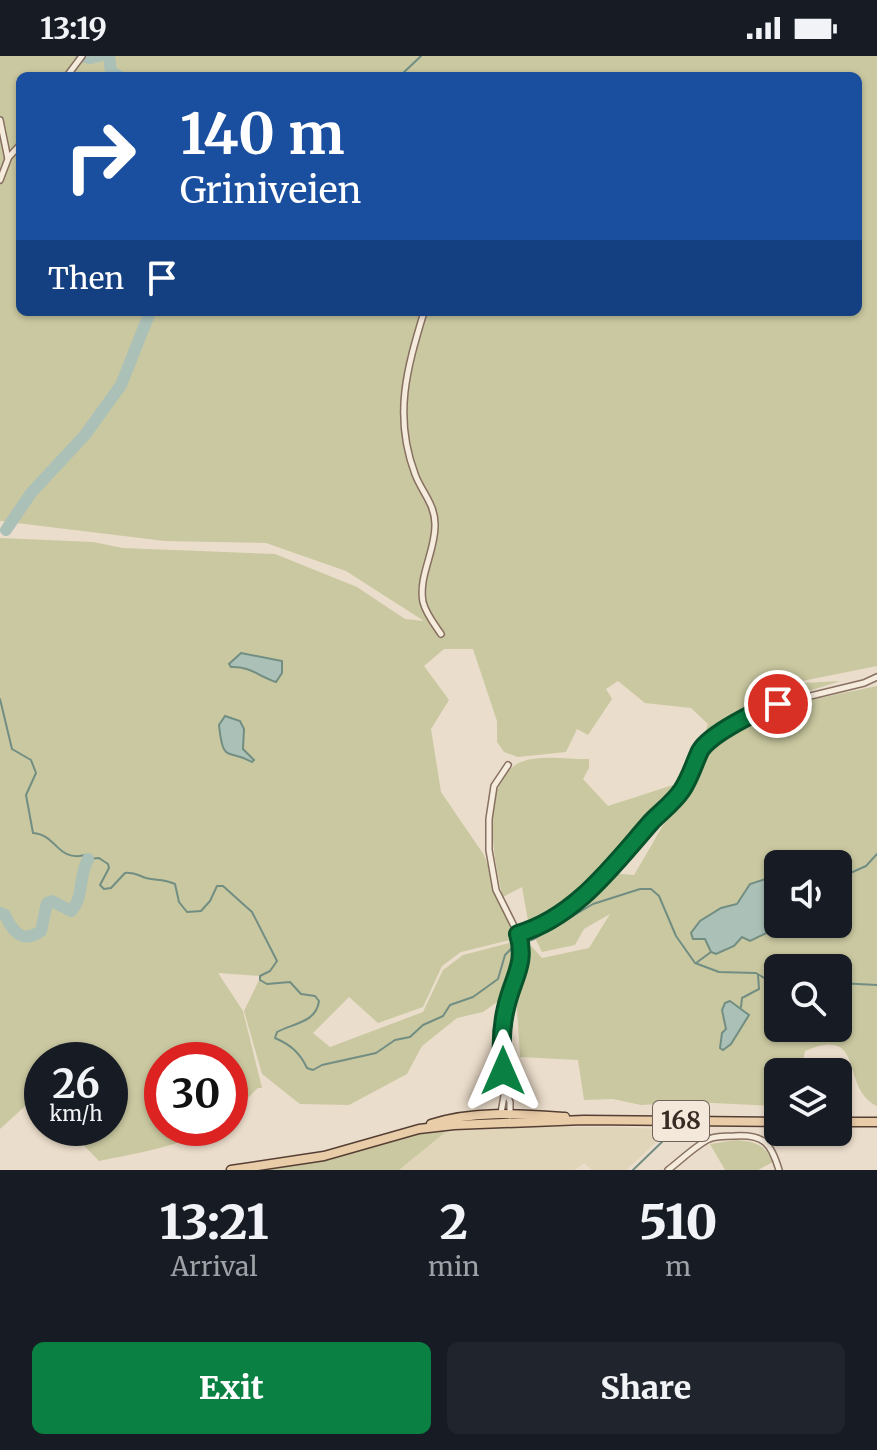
<!DOCTYPE html>
<style>
body{margin:0;font-family:Merriweather,serif;background:#20242c;color:#f1f3f6;height:100vh;display:flex;flex-direction:column;font-size:30px;white-space:nowrap}
*{box-sizing:border-box;margin:0}
p{font-size:26px;color:#9ea1a6}
.icon{flex:none;width:44px;height:44px;fill:none;stroke:currentColor;stroke-width:2;stroke-linecap:round;stroke-linejoin:round}
.map{position:relative;height:1114px;overflow:hidden}
.sheet{display:flex;flex-direction:column;background:#171b24;flex:1}
.sheet>*{flex:none}
.top-card{position:absolute;left:16px;top:16px;width:846px;height:244px;border-radius:12px;box-shadow:0 2px 6px #0004;background:#1a4fa0;color:#fff;overflow:hidden}
.buttons{position:absolute;left:764px;top:794px;display:grid;gap:16px}
.buttons a{display:grid;place-items:center;width:88px;height:88px;border-radius:12px;background:#171b24;box-shadow:0 2px 6px #0004;font-size:40px}
.speed{position:absolute;left:24px;top:986px;display:flex;gap:16px;font-size:40px;font-weight:700;text-align:center}
.speed>*{display:grid;place-content:center;width:104px;height:104px;border-radius:50%;background:#171b24;box-shadow:0 2px 6px #0004;line-height:1}
.speed small{font-size:20px;font-weight:400}
.speed .limit{border:12px solid #d22;background:#fff;color:#111}
.pin{position:absolute;display:grid;place-items:center;width:68px;height:68px;color:#fff;margin:-34px;border:4px solid #fff;border-radius:50%;box-shadow:0 2px 8px #0007}
.me{position:absolute;width:88px;margin:-44px;rotate:0deg;stroke-linejoin:round;filter:drop-shadow(0 0 6px #0008)}
.turn{display:flex;align-items:center;gap:28px;height:168px;padding:0 32px;font-size:36px}
.turn .icon{width:104px;height:104px;stroke-width:2.5}
.turn b{display:block;font-size:56px;line-height:68px}
.then{display:flex;align-items:center;height:76px;padding:0 32px;background:#0003;gap:16px;font-size:30px}
.eta{display:flex;justify-content:space-evenly;align-items:center;height:136px;text-align:center}
.eta b{font-size:48px;font-weight:800;line-height:56px}
.primary-button{display:flex;gap:16px;margin-top:auto;padding:16px 32px}
.primary-button a{flex:1;height:92px;border-radius:12px;background:#0b8043;color:#fff;font-size:32px;font-weight:800;line-height:92px;text-align:center}
.primary-button a+a{background:#20242c;color:#f1f3f6}
.status{display:flex;justify-content:space-between;align-items:center;height:56px;padding:0 40px;background:#171b24;direction:ltr}
.status svg{height:22px;fill:currentColor}
.map>svg:first-child{display:block}
.farmland{fill:#e0d4b9}
.green{fill:#c9c8a0;fill-rule:evenodd}
.water{fill:#abc0b7;stroke:#728e83;stroke-width:2}
.lines{fill:none;stroke-linecap:round;stroke-linejoin:round}
.stream{stroke:#728e83;stroke-width:2}
.river{stroke:#abc0b7;stroke-width:12}
.minor-casing{stroke:#877061;stroke-width:8}
.primary-casing{stroke:#553f34;stroke-width:11}
.minor{stroke:#f6ecde;stroke-width:5}
.primary{stroke:#e9cca8;stroke-width:8}
.route-casing{stroke:#07532c;stroke-width:20}
.route{stroke:#0b8043;stroke-width:14}
.labels{text-anchor:middle;stroke-width:8;stroke-linejoin:round;paint-order:stroke}
.shield{fill:#f3e8da;stroke:#71635a;stroke-width:2}
.shield-label{font-size:24px;font-weight:bold;fill:#392a23}
</style>
<div class="status"><b>13:19</b><svg viewBox="0 0 49 12"><path d="M0 12V9h3v3zM5 12V6h3v6zM10 12V3h3v9zM15 12V0h3v12zM26 1h20v11H26zM47 4h2v5h-2z"/></svg></div>
<div class="map">
<svg width="877" height="1114" viewBox="0 0 877 1114">
<rect width="100%" height="100%" fill="#ebddcb"/>
<polygon class="farmland" points="500,1071 620,1071 657,1073 664,1079 626,1114 592,1114 584,1107 575,1114 399,1114 448,1074"/>
<g class="green">
<path d="M 0,0 L 877,0 L 877,610 L 787,628 L 840,625 L 757,652 L 703,683 L 708,668 L 691,652 L 645,647 L 618,625 L 606,633 L 612,643 L 588,679 L 577,673 L 566,696 L 518,701 L 504,696 L 497,686 L 497,665 L 473,593 L 444,593 L 424,610 L 449,644 L 431,673 L 441,736 L 484,799 L 507,863 L 542,902 L 589,892 L 610,858 L 584,873 L 575,889 L 542,896 L 529,870 L 522,831 L 503,841 C 493,804 476,711 532,703 C 550,700 571,703 589,703 L 589,712 L 583,723 L 608,750 L 673,729 L 677,732 L 600,816 L 634,819 C 660,777 694,707 731,676 C 762,650 837,639 877,630 L 877,1050 C 839,1032 867,968 805,995 L 801,1016 L 778,1016 L 778,1048 L 776,1050 L 693,1046 L 641,1049 L 613,1043 L 584,1044 L 578,1004 L 520,1001 L 514,904 L 503,942 L 483,956 L 457,962 L 422,990 L 407,1018 L 349,1049 L 300,1048 L 262,1018 L 244,955 L 261,920 L 218,917 L 243,955 L 262,1032 L 258,1032 L 234,1055 L 230,1057 L 230,1004 L 162,1004 L 162,1072 L 209,1072 C 181,1091 132,1098 99,1105 L 67,1072 L 110,1072 L 110,1004 L 42,1004 L 42,1046 L 36,1040 L 0,1073 L 0,482 L 93,486 L 123,492 L 275,498 L 357,531 L 405,563 L 424,565 L 346,515 L 266,487 L 165,485 L 0,465 ZM 20,20 L 858,20 L 858,256 L 20,256 ZM 778,808 L 838,808 L 838,868 L 778,868 ZM 514,883 L 513,886 L 463,899 L 443,914 L 423,956 L 330,991 L 313,977 L 349,941 L 378,967 L 423,951 L 442,910 L 461,896 ZM 778,912 L 838,912 L 838,972 L 778,972 Z"/>
<polygon points="443,1070 448,1074 399,1114 236,1114"/>
<path d="M 736,1084 C 756,1086 764,1088 773,1106 L 758,1114 L 725,1114 L 710,1088 Z"/>
</g>
<g class="water">
<path d="M 241,597 L 282,605 L 282,617 L 276,626 C 258,620 250,610 231,611 L 229,608 Z"/>
<path d="M 225,660 L 240,665 L 244,673 L 243,693 L 254,704 L 252,706 C 228,692 223,709 219,669 Z"/>
<polygon points="778,819 778,868 801,868 783,869 750,885 742,881 734,890 716,898 711,896 705,883 693,883 691,877 700,865 721,852 737,848 750,828"/>
<polygon points="730,945 749,959 731,988 723,994 720,992 722,977 726,973 722,954 725,947"/>
</g>
<g class="lines">
<g class="stream">
<polyline points="400,20 421,0"/>
<path d="M 0,643 L 12,693 L 31,704 L 36,717 L 26,739 L 33,777 C 58,779 56,806 86,799 L 88,803 L 99,802 L 108,808 L 109,812 L 100,829 L 104,833 L 111,832 L 125,817 C 135,816 137,819 146,822 C 157,825 162,822 175,828 L 179,846 L 187,856 L 201,855 L 210,845 L 217,830 L 223,830 L 252,856 L 277,905 L 270,915 L 260,920 L 260,924 L 267,928 L 290,926 L 301,938 L 315,940 L 319,945 C 316,967 293,967 277,976 L 275,982 C 291,989 300,997 307,1012 L 313,1014 L 322,1009 L 376,997 L 395,984 L 410,981 L 423,969 L 443,960 L 450,949 L 473,941 L 498,923 L 505,899 L 513,891 L 534,883 L 593,848 L 640,833 L 651,833 L 659,840 L 676,880 L 695,907 L 719,916 L 756,917 L 766,923 L 778,925"/>
<polyline points="840,827 848,818 866,810 877,798"/>
<polyline points="696,907 711,896"/>
<polyline points="838,927 877,929"/>
<polyline points="741,951 742,942 759,933 758,919"/>
<polyline points="633,1114 665,1083"/>
</g>
<g class="river">
<polyline points="81,0 91,2 99,0"/>
<polyline points="109,0 111,16 119,20"/>
<polyline points="6,474 31,437 85,379 121,329 150,256"/>
<path d="M 0,857 L 5,859 C 13,876 22,888 41,875 L 47,847 L 52,845 L 71,855 C 84,842 78,822 88,803"/>
</g>
<defs>
<g id="minor">
<polyline points="67,20 82,0"/>
<polyline points="0,64 8,103 0,124"/>
<polyline points="8,102 20,89"/>
<path d="M 424,256 C 407,312 393,360 415,418 C 421,435 435,448 435,468 C 436,494 418,520 423,546 C 426,558 435,569 441,578"/>
<polyline points="518,878 540,872 581,842 615,810 682,733 702,693 711,685 765,651 864,627 877,621"/>
<polyline points="506,1035 510,1046 510,1060"/>
<polyline points="501,1057 505,1034 501,997 505,952 522,902 518,878 496,834 489,794 489,763 494,730 508,709"/>
<path d="M 668,1114 C 680,1105 695,1090 709,1083 C 716,1080 727,1080 734,1080 C 764,1078 771,1087 779,1114"/>
</g>
<g id="primary">
<polyline points="838,1066 877,1066"/>
<path d="M 431,1068 C 473,1054 521,1058 565,1061"/>
<polyline points="231,1114 324,1100 419,1073 454,1069 584,1064 778,1066"/>
</g>
</defs>
<use href="#minor" class="minor-casing"/>
<use href="#primary" class="primary-casing"/>
<use href="#minor" class="minor"/>
<use href="#primary" class="primary"/>
</g>
<g class="lines">
<defs>
<path id="route" d="M 503,1015 C 501,995 501,972 506,952 C 512,923 527,908 518,878 C 576,861 613,809 652,765 C 662,755 674,746 682,734 C 690,722 694,708 700,695 C 710,678 759,653 778,648"/>
</defs>
<use href="#route" class="route-casing"/>
<use href="#route" class="route"/>
</g>
<g class="labels">
<rect class="shield" x="653" y="1045" width="56" height="40" rx="6"/>
<g class="shield-label">
<text x="681" y="1073">168</text>
</g>
</g>
</svg>
<div class="buttons">
<a><svg class="icon" aria-label="sound" viewBox="0 0 24 24"><path d="M4 9h4l5-4v14l-5-4H4zM17 9q2 3 0 6"/></svg></a>
<a><svg class="icon" aria-label="search" viewBox="0 0 24 24"><circle cx="10" cy="10" r="6"/><path d="M15 15l6 6"/></svg></a>
<a><svg class="icon" aria-label="layers" viewBox="0 0 24 24"><path d="M12 4l9 5-9 5-9-5zM3 14l9 5 9-5"/></svg></a>
</div>
<div class="speed"><div>26<small>km/h</small></div><div class="limit">30</div></div>
<div class="pin" style="left:778px;top:648px;background:#d93025"><svg class="icon" aria-label="arrive" viewBox="0 0 24 24"><path d="M6 21V4h12l-3 4 3 4H6"/></svg></div>
<svg class="me" style="left:503px;top:1015px" viewBox="-20 -20 40 40"><path d="M0-17L14 15 0 8-14 15z" fill="#0b8043" stroke="#fff" stroke-width="4"/></svg>
<div class="top-card">
<div class="turn"><svg class="icon" aria-label="right" viewBox="0 0 24 24"><path d="M7 20v-9h11M14 6l5 5-5 5"/></svg><div><b>140 m</b>Griniveien</div></div>
<div class="then">Then<svg class="icon" aria-label="arrive" viewBox="0 0 24 24"><path d="M6 21V4h12l-3 4 3 4H6"/></svg></div>
</div>
</div>
<section class="sheet">
<div class="eta">
<div><b>13:21</b><p>Arrival</p></div>
<div><b>2</b><p>min</p></div>
<div><b>510</b><p>m</p></div>
</div>
<div class="primary-button"><a>Exit</a><a>Share</a></div>
</section>
